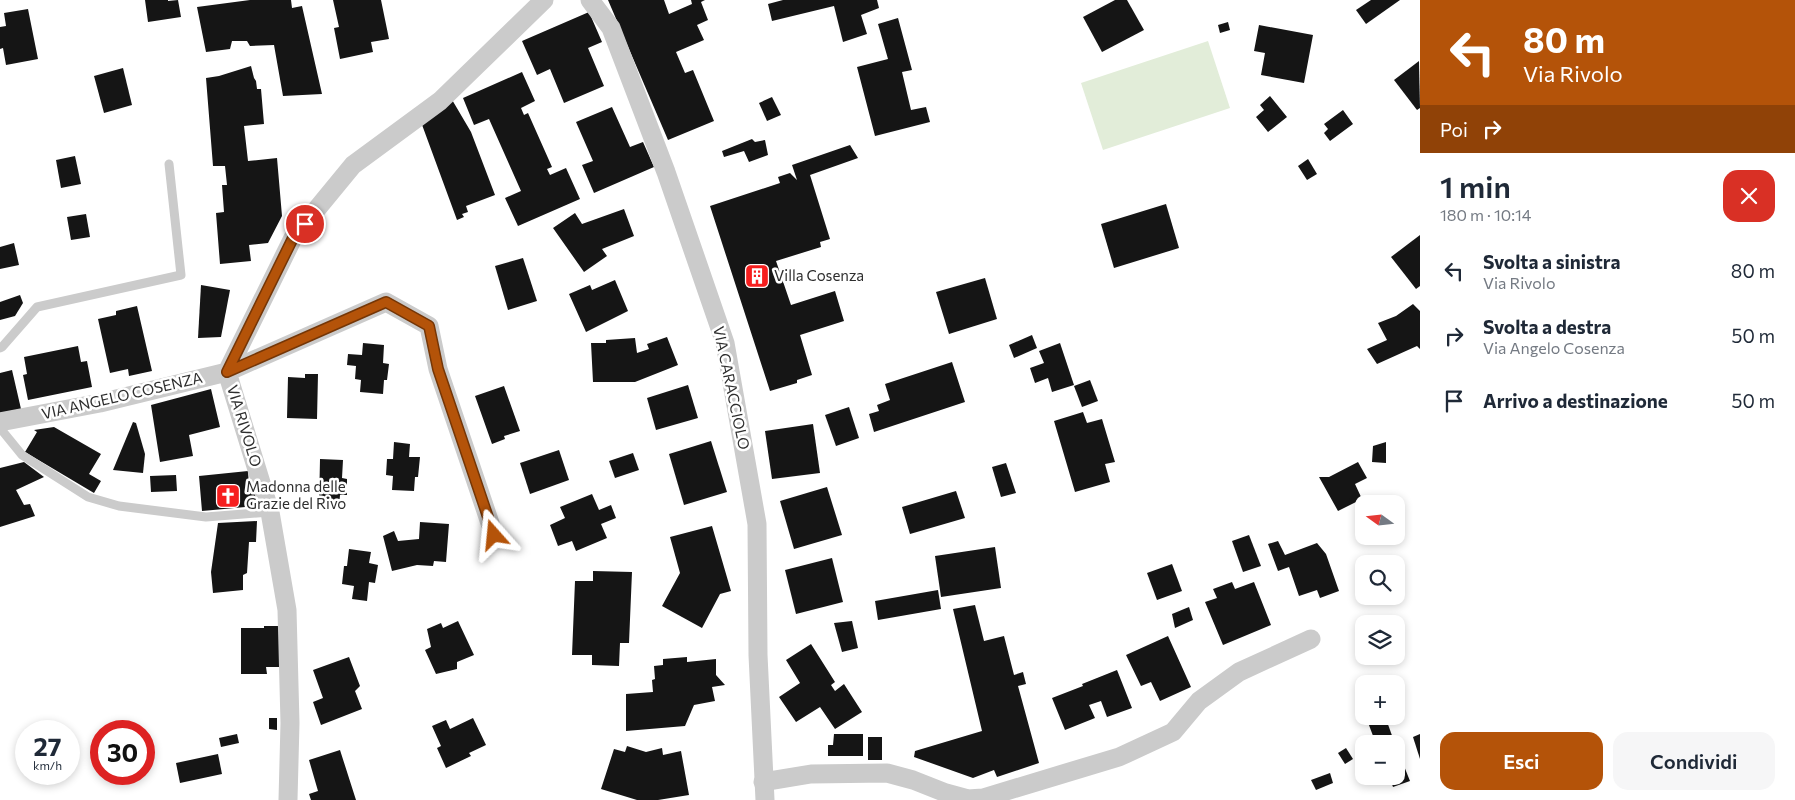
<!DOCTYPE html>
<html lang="it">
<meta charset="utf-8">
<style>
body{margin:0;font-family:Commissioner,sans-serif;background:#f6f6f7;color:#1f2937;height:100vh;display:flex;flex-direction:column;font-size:19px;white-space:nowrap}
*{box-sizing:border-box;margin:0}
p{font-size:16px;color:#747a83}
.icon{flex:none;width:28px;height:28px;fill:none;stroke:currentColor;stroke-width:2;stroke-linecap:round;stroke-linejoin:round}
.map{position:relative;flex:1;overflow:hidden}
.side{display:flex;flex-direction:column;background:#fff;width:375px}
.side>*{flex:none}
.top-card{background:#b45309;color:#fff;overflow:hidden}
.needle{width:32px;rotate:285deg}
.fabs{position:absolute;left:1355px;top:495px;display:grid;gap:10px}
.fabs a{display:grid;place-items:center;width:50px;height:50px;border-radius:10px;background:#fff;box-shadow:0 2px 8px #0003;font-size:25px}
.speed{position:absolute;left:15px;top:720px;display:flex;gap:10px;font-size:25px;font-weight:700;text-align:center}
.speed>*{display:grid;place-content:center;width:65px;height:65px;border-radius:50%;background:#fff;box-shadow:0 2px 8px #0003;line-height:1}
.speed small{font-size:12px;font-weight:400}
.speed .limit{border:8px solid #d22;background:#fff;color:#111}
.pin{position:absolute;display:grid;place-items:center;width:42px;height:42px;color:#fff;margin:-21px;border:2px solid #fff;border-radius:50%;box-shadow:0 1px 5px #0007}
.me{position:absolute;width:55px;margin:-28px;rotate:342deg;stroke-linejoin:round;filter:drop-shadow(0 0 4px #0008)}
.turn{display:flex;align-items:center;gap:18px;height:105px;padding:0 20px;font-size:22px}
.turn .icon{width:65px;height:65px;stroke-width:2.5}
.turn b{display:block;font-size:35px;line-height:42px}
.then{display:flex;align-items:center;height:48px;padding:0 20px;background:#0003;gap:10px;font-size:19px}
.round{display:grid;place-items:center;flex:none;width:52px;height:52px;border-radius:15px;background:#f6f6f7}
.summary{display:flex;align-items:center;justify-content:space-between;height:85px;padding:0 20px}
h1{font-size:30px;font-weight:600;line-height:38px}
.action{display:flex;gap:10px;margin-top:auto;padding:10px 20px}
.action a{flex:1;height:58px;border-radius:15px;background:#b45309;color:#fff;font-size:20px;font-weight:600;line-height:58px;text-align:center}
.action a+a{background:#f6f6f7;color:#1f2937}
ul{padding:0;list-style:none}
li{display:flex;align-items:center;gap:15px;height:65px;padding:0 20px}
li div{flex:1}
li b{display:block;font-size:19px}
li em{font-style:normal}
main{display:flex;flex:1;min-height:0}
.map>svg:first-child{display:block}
.green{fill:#e2edd9}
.building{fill:#151515}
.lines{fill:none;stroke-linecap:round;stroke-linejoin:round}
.service{stroke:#cbcbcb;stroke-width:9}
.minor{stroke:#cbcbcb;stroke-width:19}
.route-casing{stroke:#753606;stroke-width:12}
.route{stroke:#b45309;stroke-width:9}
.labels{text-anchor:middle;stroke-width:5;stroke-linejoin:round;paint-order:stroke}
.poi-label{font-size:15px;fill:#2e2e2e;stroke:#fff;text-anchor:start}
.street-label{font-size:15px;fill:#2e2e2e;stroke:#fff}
</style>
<main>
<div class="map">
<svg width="1420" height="800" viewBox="0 0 1420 800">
<rect width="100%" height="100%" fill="#fff"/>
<polygon class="green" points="1208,41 1230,108 1103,150 1081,83"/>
<g class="building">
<polygon points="145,0 168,0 168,1 178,0 181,17 148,22"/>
<polygon points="250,0 291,0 292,8 302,6 322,94 283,96 274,45 250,46 247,41 232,41 230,49 206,52 197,7"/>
<polygon points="333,0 381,0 389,39 371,42 373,52 340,59 334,28 339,27"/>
<polygon points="608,0 664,0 669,14 692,4 691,0 705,0 701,2 708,20 697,25 704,40 676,52 685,73 693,70 714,121 668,140"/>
<polygon points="783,0 877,0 879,8 861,15 867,34 843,42 834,6 772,21 768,4"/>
<polygon points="1115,0 1127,0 1144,30 1102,52 1083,17"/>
<polygon points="1371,0 1400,0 1366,24 1356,10"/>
<polygon points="28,9 38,59 6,65 3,48 0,49 0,27 6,26 4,13"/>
<polygon points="589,12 602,42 588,48 604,86 564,103 550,69 537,75 522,41"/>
<polygon points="898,18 912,70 902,72 911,110 926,107 930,122 875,136 857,67 888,59 878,24"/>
<polygon points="1228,22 1230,30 1220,33 1218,25"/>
<polygon points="1259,25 1313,35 1304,83 1261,75 1265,53 1254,51"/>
<polygon points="1419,61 1420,108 1417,110 1394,80"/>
<polygon points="251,66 254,78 256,81 257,89 261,89 264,124 244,126 248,161 277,158 282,216 268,243 249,245 251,261 220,264 216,213 224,212 222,185 227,185 225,166 213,166 206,78 219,76"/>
<polygon points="123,68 132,105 104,113 94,76"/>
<polygon points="522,72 535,101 521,108 524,115 528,113 552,167 547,169 550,175 566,168 580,199 518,226 505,198 521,191 489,119 474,125 463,98"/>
<polygon points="1270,96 1287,117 1268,132 1256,117 1264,110 1260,105"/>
<polygon points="772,97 781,115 767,121 759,103"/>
<polygon points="451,98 471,132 495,195 466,206 468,212 462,214 464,217 457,220 421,122"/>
<polygon points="612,107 630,147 643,142 654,167 594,193 582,165 593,161 576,122"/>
<polygon points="1343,110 1353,124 1330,141 1324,133 1328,129 1324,124"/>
<polygon points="752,139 755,142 765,140 768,155 749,162 744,151 724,157 722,151"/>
<polygon points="850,145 858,158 810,175 830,239 820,242 821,247 776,261 791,305 835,291 844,321 800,335 812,375 797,380 797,383 770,391 710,206 780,183 778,177 790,173 797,180 792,165"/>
<polygon points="75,156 81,184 61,188 56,160"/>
<polygon points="1308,159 1317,174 1307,180 1298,166"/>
<polygon points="1166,204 1179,248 1114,268 1101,224"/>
<polygon points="624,209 634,236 602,249 607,256 584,272 553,228 575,213 582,224"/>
<polygon points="86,214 90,237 71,240 67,217"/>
<polygon points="1420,235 1420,286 1416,289 1391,257"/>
<polygon points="14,243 19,265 0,269 0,247"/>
<polygon points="523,258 537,301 508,310 495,266"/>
<polygon points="985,278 997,319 949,334 936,292"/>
<polygon points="615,280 628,311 586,332 569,294 590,285 592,290"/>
<polygon points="201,285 230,290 221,337 198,338"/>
<polygon points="20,295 23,303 15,316 0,320 0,302"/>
<polygon points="1413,304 1420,311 1420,349 1417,346 1377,364 1367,349 1387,340 1378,323 1396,316"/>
<polygon points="137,306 152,371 129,376 128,369 110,373 98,319 116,315 116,311"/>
<polygon points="1032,335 1037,348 1014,358 1009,345"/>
<polygon points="667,337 678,365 635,382 593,382 591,343 606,343 606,340 635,338 637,353 649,349 647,344"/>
<polygon points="363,343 384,345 383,363 389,364 387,380 384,380 383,394 360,392 361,380 355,379 356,366 347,365 348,354 362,355"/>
<polygon points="1060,343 1074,385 1052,392 1048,378 1035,383 1030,368 1044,363 1039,351"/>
<polygon points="78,346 81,362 87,361 92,387 28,400 23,375 27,374 24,357"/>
<polygon points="952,362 965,402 874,432 869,414 879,411 877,405 890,400 885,384"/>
<polygon points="12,370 21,409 0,413 0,373"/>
<polygon points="305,374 318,374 317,419 287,418 288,377 305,378"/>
<polygon points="1090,380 1098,401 1082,407 1074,386"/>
<polygon points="688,385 698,418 656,430 647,398"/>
<polygon points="504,386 520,431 504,436 505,439 492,444 475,396"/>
<polygon points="211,389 220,427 189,435 193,456 160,462 151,405"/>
<polygon points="849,407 859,438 836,446 825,415"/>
<polygon points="1083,412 1087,423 1102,419 1115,462 1105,464 1110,482 1075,492 1054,421"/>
<polygon points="133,422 136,423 145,454 143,473 113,470"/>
<polygon points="813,424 820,473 772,479 765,431"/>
<polygon points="54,427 101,454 89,474 101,481 94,493 25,452 37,432 34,430"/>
<polygon points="711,441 727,492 684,505 669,454"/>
<polygon points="394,442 410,444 409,457 420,457 418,477 415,477 414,491 392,490 393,476 386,475 387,459 393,459"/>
<polygon points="1386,442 1386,463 1372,462 1373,446"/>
<polygon points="559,450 569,480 530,494 520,463"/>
<polygon points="633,453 639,470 615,478 609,461"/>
<polygon points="320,459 343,460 342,478 347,479 347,495 340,495 339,507 319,506"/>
<polygon points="24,462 44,477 16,490 24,505 30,504 35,516 0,527 0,468"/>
<polygon points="1358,462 1367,478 1355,484 1362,499 1338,511 1319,477 1329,477"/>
<polygon points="1006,463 1016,493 1001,497 992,467"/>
<polygon points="248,471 249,486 255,485 257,506 202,511 199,476"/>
<polygon points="176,475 177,491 151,492 150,476"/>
<polygon points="827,487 842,535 794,549 780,501"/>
<polygon points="956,491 965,518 910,534 902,507"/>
<polygon points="592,494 599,510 611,505 616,518 601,524 607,538 576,551 572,541 558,546 550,525 565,518 560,507"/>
<polygon points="257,521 256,542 249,542 247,573 243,575 243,590 213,593 211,572 218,523"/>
<polygon points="420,522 449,524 446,562 434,561 433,566 417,565 392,571 383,536 394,531 398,541 419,539"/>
<polygon points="712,526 731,591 720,594 702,628 662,606 680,573 670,537"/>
<polygon points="1249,535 1261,566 1243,572 1232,541"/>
<polygon points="1278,541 1285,555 1317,543 1326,554 1339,591 1320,598 1317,590 1299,596 1289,567 1278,571 1268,544"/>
<polygon points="995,547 1001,588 941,597 935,556"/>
<polygon points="349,549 371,552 369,563 378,565 375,583 369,582 367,601 352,599 354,586 342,584 344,566 347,566"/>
<polygon points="832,558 843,602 796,614 785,570"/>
<polygon points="1172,564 1182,591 1157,600 1147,573"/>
<polygon points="593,571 632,572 629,643 620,643 619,666 592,665 592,655 572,655 575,581 593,581"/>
<polygon points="1232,582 1235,589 1254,582 1271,625 1223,645 1205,602 1217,598 1213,589"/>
<polygon points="938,590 941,609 878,620 875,601"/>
<polygon points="975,605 984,641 1004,636 1014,675 1023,672 1026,684 1018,686 1039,763 997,777 994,770 973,778 914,757 915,751 982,731 953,609"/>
<polygon points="1189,607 1193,620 1175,628 1172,614"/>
<polygon points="458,621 474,655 457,662 457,669 436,674 425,650 431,647 427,629 441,623 443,628"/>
<polygon points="852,621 858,648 842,652 834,623"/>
<polygon points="264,626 283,626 283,667 266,667 267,674 241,674 241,628 264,628"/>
<polygon points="1168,636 1191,687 1160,701 1151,682 1141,686 1126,655"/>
<polygon points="811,644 835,682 831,685 835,691 844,684 862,712 835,729 820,707 796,722 779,697 800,683 786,660"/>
<polygon points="349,657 360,686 355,691 362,709 321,725 313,702 323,698 313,670"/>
<polygon points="687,657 687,662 716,659 716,675 725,685 712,687 715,701 694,705 685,726 626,731 626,694 653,692 652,680 655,679 654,666 663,665 663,659"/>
<polygon points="1117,670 1132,708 1107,717 1101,701 1089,705 1095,718 1065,730 1052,698 1083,686 1082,684"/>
<polygon points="1385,716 1395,744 1376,744 1366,717"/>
<polygon points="269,718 277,718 277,730 269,729"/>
<polygon points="473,718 486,745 469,753 471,756 446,768 437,748 441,746 432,726 446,720 450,729"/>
<polygon points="237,734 239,743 221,747 219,738"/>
<polygon points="834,734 863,734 863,756 828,756 828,745 833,745"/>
<polygon points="1420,734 1420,759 1413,737"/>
<rect x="868" y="737" width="14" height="23"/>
<polygon points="627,746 646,752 662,748 663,755 681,751 689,795 658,800 637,800 601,789 614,749 625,752"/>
<polygon points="1396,746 1410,781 1393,787 1389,776 1396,776"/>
<polygon points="1346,748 1353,759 1345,764 1338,753"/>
<polygon points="340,750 356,800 311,800 309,794 318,791 309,760"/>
<polygon points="218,754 222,774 180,783 176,763"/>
<polygon points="1330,773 1333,783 1316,790 1311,780"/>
</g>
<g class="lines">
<g class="service">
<polyline points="0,348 2,347 37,307 181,275 169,164"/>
<polyline points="0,428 22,455 88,497 119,506 206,517 270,512"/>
</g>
<g class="minor">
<polyline points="590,0 611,28 666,172 725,343 757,524 758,655 765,800"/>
<polyline points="0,422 100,403 227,372 293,238 353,165 440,101 544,0"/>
<polyline points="763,782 811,774 887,773 913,780 946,793 968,799 983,798 1119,757 1173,732 1199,701 1239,672 1311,639"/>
<polyline points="288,800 290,723 287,610 270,512 227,372 386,302 429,326 438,369 494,535"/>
</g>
</g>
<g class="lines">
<defs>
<polyline id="route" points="305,224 293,238 227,372 386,302 429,326 438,369 494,535"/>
</defs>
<use href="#route" class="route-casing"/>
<use href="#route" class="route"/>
</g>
<defs>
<symbol id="building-square" viewBox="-11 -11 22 22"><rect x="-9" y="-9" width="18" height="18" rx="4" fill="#f61e1e" stroke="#fff"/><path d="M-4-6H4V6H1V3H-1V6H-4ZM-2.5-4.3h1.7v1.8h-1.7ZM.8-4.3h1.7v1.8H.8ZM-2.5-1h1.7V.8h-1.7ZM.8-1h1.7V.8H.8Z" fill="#fff"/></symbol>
<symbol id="church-square" viewBox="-11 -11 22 22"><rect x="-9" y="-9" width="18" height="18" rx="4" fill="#f61e1e" stroke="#fff"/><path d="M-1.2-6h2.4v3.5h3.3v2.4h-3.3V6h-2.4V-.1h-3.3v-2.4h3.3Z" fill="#fff"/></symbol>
</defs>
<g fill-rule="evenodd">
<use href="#building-square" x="743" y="262" width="28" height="28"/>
<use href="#church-square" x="214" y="482" width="28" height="28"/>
</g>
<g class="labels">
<g class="poi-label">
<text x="774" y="281">Villa Cosenza</text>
<text x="246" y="492">Madonna delle<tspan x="246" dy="17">Grazie del Rivo</tspan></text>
</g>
<g class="street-label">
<text transform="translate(731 388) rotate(78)" y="5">VIA CARACCIOLO</text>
<text transform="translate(122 396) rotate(-13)" y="5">VIA ANGELO COSENZA</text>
<text transform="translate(244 426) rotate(73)" y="5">VIA RIVOLO</text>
</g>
</g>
</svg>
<div class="fabs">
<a><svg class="needle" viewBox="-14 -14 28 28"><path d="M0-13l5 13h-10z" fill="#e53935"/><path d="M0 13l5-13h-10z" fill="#747a83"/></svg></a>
<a><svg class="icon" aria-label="search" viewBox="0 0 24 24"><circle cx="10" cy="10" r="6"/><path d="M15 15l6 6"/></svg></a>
<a><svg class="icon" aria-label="layers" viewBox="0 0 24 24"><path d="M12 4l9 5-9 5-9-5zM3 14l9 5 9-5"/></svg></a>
<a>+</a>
<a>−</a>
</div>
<div class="speed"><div>27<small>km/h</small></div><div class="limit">30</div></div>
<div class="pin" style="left:305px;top:224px;background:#d93025"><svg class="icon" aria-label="arrive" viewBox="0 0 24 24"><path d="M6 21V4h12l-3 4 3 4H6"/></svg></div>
<svg class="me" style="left:494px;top:535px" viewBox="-20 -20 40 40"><path d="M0-17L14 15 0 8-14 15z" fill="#b45309" stroke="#fff" stroke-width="4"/></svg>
</div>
<section class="side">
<div class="top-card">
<div class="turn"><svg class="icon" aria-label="left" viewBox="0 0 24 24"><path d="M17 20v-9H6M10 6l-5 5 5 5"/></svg><div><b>80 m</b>Via Rivolo</div></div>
<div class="then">Poi<svg class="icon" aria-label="right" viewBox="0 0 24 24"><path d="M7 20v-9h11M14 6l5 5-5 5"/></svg></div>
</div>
<div class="summary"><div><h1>1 min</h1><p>180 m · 10:14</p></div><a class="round" style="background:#d93025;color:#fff"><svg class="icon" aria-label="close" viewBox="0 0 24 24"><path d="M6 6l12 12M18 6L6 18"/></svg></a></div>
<ul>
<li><svg class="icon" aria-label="left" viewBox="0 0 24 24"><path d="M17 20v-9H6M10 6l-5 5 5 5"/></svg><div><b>Svolta a sinistra</b><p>Via Rivolo</p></div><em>80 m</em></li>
<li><svg class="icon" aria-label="right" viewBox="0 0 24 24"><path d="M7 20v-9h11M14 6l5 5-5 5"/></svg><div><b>Svolta a destra</b><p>Via Angelo Cosenza</p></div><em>50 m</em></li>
<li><svg class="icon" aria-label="arrive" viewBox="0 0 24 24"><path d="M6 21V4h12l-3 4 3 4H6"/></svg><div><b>Arrivo a destinazione</b></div><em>50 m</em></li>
</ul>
<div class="action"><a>Esci</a><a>Condividi</a></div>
</section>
</main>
